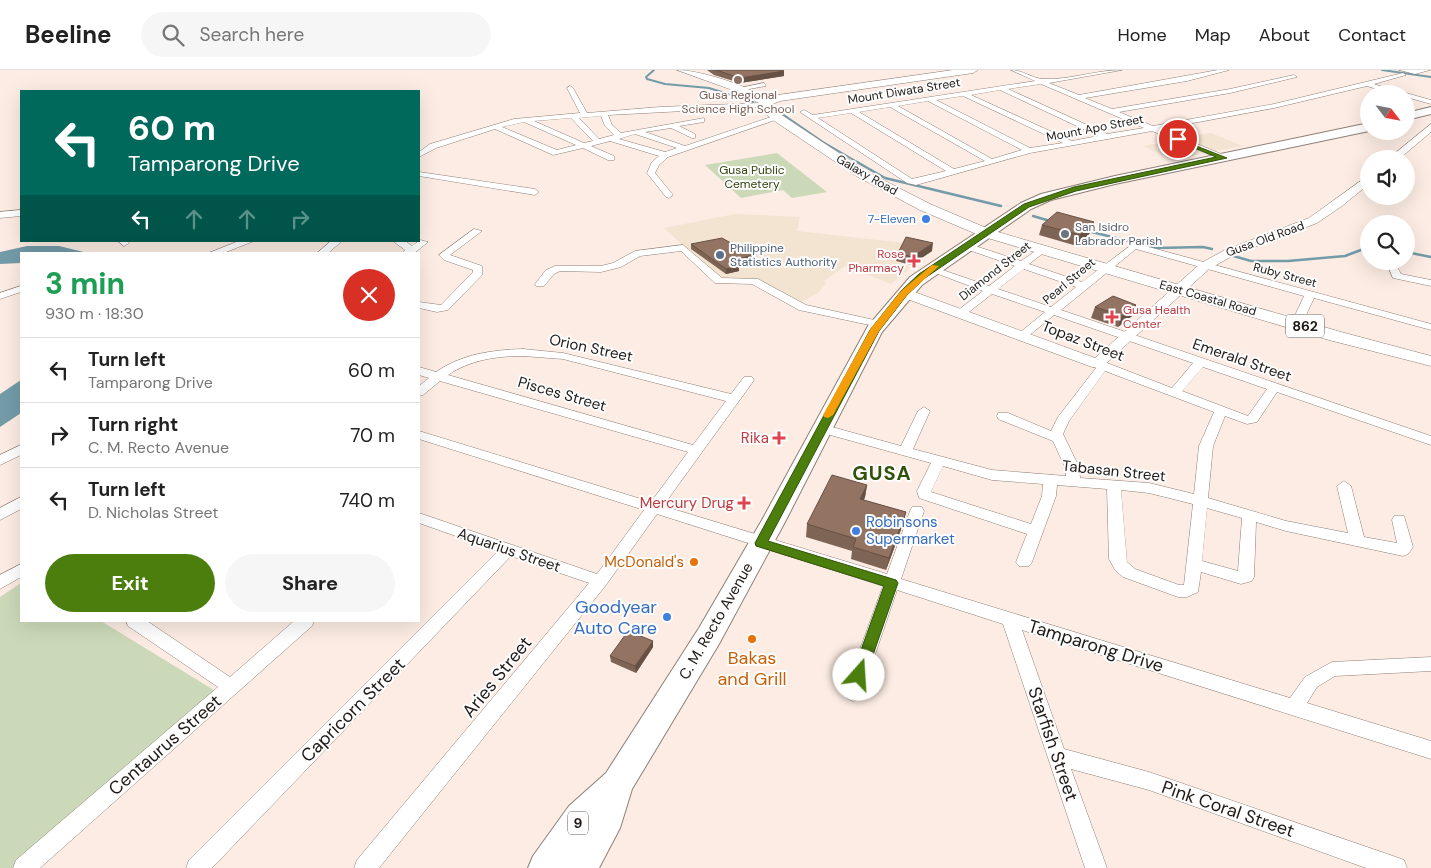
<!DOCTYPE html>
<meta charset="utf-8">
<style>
body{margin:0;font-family:"DM Sans",sans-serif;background:#f6f6f6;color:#222;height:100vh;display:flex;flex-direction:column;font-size:19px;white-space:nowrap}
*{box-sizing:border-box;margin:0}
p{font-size:16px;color:#767676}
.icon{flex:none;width:28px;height:28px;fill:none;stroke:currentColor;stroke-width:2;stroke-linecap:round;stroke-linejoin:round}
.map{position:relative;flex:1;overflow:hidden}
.side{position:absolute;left:20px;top:182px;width:400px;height:370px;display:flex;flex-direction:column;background:#fff;border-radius:0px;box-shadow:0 5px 20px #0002}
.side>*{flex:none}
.banner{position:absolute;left:20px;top:20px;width:400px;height:152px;border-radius:0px;box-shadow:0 5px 20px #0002;background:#00695c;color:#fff;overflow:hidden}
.needle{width:32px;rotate:122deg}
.buttons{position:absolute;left:1360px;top:15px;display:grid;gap:10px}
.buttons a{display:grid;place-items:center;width:55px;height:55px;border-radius:50%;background:#fff;box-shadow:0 5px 20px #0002;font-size:25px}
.pin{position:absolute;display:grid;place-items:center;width:42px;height:42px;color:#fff;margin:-21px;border:2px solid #fff;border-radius:50%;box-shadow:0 1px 5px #0007}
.me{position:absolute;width:55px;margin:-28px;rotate:19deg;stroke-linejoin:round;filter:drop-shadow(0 0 4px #0008)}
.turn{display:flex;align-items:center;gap:18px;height:105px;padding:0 25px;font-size:22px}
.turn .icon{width:65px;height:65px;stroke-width:2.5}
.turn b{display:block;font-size:35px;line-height:42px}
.lanes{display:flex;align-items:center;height:48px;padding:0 25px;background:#0003;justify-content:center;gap:25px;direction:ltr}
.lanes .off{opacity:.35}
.round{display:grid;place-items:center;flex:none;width:52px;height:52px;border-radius:26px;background:#f6f6f6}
.overview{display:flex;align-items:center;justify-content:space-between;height:85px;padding:0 25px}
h1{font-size:30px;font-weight:700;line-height:38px;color:#1e9e55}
.button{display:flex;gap:10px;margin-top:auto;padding:10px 25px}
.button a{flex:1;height:58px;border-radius:30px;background:#4c7e0d;color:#fff;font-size:20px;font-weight:700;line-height:58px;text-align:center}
.button a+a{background:#f6f6f6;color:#222}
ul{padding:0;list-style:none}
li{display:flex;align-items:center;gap:15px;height:65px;padding:0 25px;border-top:1px solid #e0e0e0}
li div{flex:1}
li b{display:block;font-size:19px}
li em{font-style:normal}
header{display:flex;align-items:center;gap:30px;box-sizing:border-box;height:70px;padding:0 25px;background:#fff;border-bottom:1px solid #e0e0e0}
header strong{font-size:24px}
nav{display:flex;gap:28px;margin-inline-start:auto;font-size:18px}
.search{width:350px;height:45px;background:#f6f6f6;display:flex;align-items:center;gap:12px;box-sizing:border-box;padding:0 18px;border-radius:28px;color:#767676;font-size:19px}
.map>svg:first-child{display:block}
.commercial{fill:#f3e3d1}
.green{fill:#ccd9b9}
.water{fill:#739ba8}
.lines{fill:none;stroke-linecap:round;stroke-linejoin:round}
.stream-far1{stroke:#739ba8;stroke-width:2}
.stream{stroke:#739ba8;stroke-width:2.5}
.minor-casing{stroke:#8d7f77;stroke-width:1}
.tertiary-casing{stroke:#8d7f77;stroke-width:1}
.secondary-casing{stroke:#8d7f77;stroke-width:1}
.primary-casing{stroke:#8d7f77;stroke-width:1}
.trunk-casing{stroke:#8d7f77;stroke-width:2}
.minor{fill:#fff;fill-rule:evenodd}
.tertiary{fill:#fff;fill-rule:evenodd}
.secondary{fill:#fff;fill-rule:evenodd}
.primary{fill:#fff;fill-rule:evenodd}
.trunk{fill:#fff;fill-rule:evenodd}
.wall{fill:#7e6455}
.shaded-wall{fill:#675145}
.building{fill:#937463;stroke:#675145}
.route{fill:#4c7e0d;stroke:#315208}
.slow{fill:#f59e0b}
.education-dot{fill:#8d6e63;stroke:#fdfdfd;stroke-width:2}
.shop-dot{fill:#3f7fe0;stroke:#fdfdfd;stroke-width:2}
.worship-dot{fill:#6b7280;stroke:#fdfdfd;stroke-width:2}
.service-dot{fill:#5c6f8a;stroke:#fdfdfd;stroke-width:2}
.health-dot{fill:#e0444e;stroke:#fdfdfd;stroke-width:2}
.food-dot{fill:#e8710a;stroke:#fdfdfd;stroke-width:2}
.labels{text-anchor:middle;stroke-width:4;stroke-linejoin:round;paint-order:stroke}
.far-street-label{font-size:12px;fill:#1e1916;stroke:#fdfdfd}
.far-education-label{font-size:12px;fill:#785e54;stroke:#fdfdfd}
.far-park-label{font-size:12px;fill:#32430f;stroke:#fdfdfd}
.far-shop-label{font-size:12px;fill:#366cbe;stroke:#fdfdfd;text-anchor:end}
.far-worship-label{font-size:12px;fill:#5b616d;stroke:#fdfdfd;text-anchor:start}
.far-service-label{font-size:12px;fill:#4e5e75;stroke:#fdfdfd;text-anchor:start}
.far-health-label{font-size:12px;fill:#be3a42;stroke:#fdfdfd;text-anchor:end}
.shield{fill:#fdfdfd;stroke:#615d5b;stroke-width:1}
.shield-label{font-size:14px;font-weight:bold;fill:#1e1916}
.street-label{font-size:15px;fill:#1e1916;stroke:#fdfdfd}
.health-label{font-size:15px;fill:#be3a42;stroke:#fdfdfd;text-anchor:end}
.shop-label{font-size:15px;fill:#366cbe;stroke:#fdfdfd;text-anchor:start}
.food-label{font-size:15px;fill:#c56008;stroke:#fdfdfd;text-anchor:end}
.near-shop-label{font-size:18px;fill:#366cbe;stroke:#fdfdfd;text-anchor:end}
.near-street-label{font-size:18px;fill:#1e1916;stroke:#fdfdfd}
.near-food-label{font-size:18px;fill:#c56008;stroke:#fdfdfd}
.district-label{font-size:20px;font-weight:bold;letter-spacing:1px;fill:#31510d;stroke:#fdfdfd}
</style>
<header>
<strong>Beeline</strong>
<div class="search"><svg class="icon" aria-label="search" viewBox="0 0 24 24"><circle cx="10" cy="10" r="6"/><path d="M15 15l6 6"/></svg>Search here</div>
<nav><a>Home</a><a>Map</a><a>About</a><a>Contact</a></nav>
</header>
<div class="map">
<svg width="1431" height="798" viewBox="0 0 1431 798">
<rect width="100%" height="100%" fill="#fcece3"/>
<g class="commercial">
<polygon points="1211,63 1243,76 1215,81 1184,67"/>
<polygon points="1176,70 1206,83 1172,90 1143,76"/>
<polygon points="735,144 800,147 797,161 905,173 895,191 911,197 891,214 845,196 824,211 826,213 818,223 800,233 756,208 719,209 664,158"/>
</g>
<g class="green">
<polygon points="777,83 827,122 792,128 783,120 741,128 705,95"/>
<polygon points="21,513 21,551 101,551 217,622 17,798 0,798 0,527"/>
</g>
<g class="water">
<polygon points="27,176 59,176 92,184 21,184 21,193 0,194 0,182"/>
<polygon points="21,310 21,343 0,357 0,324"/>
</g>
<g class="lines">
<g class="stream-far1">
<polyline points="654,0 646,7 647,9 665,14 709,18 753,32"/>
<polyline points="1382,0 1431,7"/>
<polyline points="770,36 774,38"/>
<polyline points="778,41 823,72 859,93"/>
</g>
<g class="stream">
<polyline points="857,92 885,108 1001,136"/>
<polyline points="1033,146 1050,151"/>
<polyline points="1088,161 1156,178 1203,177 1212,179"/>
<polyline points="1406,182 1431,187"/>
<polyline points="1230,185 1251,191 1288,191 1345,186 1369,177"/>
</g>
<defs>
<g id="minor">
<path d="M 1011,0 C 1023,0 1033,9 1044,9 C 1070,10 1096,0 1122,0 L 1049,13 L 1079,25 L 1218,0 L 1229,0 L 1187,11 L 1085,28 L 1112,39 L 1230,19 L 1294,5 L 1297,7 L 1230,23 L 1119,42 L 1153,56 L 1274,34 L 1403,3 L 1406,5 L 1374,14 L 1403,24 L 1392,24 L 1367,16 L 1274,38 L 1161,59 L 1226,86 L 1227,88 L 1223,90 L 1152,61 L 1030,83 L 916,115 L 907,113 L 800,42 L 804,40 L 813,45 L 1035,11 ZM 1041,14 L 1144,58 L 1107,64 L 1008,19 ZM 1000,20 L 1098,66 L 1072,71 L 971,25 ZM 963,26 L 1063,73 L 1030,78 L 936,30 ZM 928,31 L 1022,80 L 992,89 L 898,36 ZM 890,37 L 985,91 L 954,99 L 859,42 ZM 851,43 L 946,101 L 912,109 L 818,48 Z"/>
<polygon points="1399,0 1430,0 1415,4"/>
<polygon points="764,13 766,16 738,21 735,19"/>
<path d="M 570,16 L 573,18 L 587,43 L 660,37 L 760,33 L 763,35 L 760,37 L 608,45 L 612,55 L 621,63 L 704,48 L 704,52 L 679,56 L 695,64 L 695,68 L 692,68 L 671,58 L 645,62 L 685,76 L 774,46 L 781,48 L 668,87 L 659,95 L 655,103 L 673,125 L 669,128 L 666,127 L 647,103 L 652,92 L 659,86 L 610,71 L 591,76 L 614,86 L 614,90 L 608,90 L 583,78 L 553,85 L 495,59 L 436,78 L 419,87 L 419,82 L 430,74 L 514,49 L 580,43 L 567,18 ZM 601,46 L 605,56 L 614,65 L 599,69 L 579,48 ZM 571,48 L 593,71 L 584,73 L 534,51 ZM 524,52 L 576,75 L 557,80 L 502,57 ZM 635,64 L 677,78 L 665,82 L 619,69 Z"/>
<polygon points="1406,23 1431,30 1431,34 1406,27 1406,24 1403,24"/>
<polygon points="419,102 535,119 539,122 535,125 419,106"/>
<polygon points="21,140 21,146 0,148 0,142"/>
<polygon points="474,159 482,161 450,185 482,196 482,205 448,240 437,242 419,238 419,232 441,235 473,202 473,200 444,190 439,185"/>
<polygon points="420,170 428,172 413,184 401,184 405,180 393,171 405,171 412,176"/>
<polygon points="118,171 128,171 129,173 124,176"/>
<polygon points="239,171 254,171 221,184 206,184"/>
<polygon points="331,171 342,171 327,184 316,184"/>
<path d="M 1134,173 L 1431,254 L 1431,260 L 1314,228 L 1301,256 L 1293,256 L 1291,254 L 1304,226 L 1136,179 L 1061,240 L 1431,366 L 1431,375 L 1277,322 L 1257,352 L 1247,354 L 1225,346 L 1213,376 L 1208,428 L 1286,451 L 1348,463 L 1337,416 L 1344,411 L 1351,416 L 1364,467 L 1397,473 L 1392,450 L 1394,446 L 1404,446 L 1413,477 L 1408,484 L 1403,486 L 1286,461 L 1256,452 L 1254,507 L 1252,511 L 1241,514 L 1201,502 L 1198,522 L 1187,527 L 1178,527 L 1123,507 L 1115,500 L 1109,489 L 1107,419 L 1057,415 L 1056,426 L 1032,492 L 1029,496 L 1019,496 L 1016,492 L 1027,464 L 919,428 L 917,421 L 931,393 L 816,361 L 815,358 L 821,354 L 901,376 L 918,341 L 924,337 L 930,341 L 913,379 L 992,400 L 1066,406 L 1065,397 L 1053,371 L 998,349 L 997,346 L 998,343 L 1008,343 L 1051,361 L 1058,347 L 1096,298 L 1091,294 L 1093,292 L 1107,293 L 1172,318 L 1193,293 L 1054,245 L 1026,268 L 1018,268 L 1018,264 L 1045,242 L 992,224 L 965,245 L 957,245 L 957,241 L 983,221 L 925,199 L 934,197 L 989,216 L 1015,196 L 963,178 L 963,174 L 969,174 L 1021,191 L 1043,176 L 1048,179 L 1046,181 L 1029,194 L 1082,212 ZM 1024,199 L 1076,217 L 1051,237 L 998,219 ZM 1203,297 L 1267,319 L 1248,346 L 1182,321 ZM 1105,301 L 1214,342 L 1199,376 L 1194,424 L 1149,413 L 1080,408 L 1079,397 L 1063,364 L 1069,351 ZM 943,396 L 992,410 L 1043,414 L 1042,426 L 1031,454 L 931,422 ZM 1121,420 L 1149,423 L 1193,434 L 1184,515 L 1179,515 L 1135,499 L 1127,492 ZM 1207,438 L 1242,448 L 1238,501 L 1202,491 Z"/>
<polygon points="683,175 722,208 758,209 806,235 879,251 885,254 879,257 799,240 752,214 715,213 681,181 640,186 621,197 601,202 560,201 554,204 544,216 536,216 535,214 546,200 555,196 601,196 613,193 635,181"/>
<polygon points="1386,191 1394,191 1401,204 1431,210 1431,216 1393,208"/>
<polygon points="21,216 21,222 0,229 0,223"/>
<path d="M 523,279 L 563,283 L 731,324 L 744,307 L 752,307 L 754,310 L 752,313 L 663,436 L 887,504 L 910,441 L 912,437 L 922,437 L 924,441 L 901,509 L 1290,628 L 1305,607 L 1332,592 L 1431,587 L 1431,601 L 1335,606 L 1317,617 L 1307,633 L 1431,671 L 1431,689 L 1022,560 L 1064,679 L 1149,702 L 1396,787 L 1404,790 L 1407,798 L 1366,798 L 1149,720 L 1071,699 L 1107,798 L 1085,798 L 1003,554 L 897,520 L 862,623 L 859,628 L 853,631 L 847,628 L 844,623 L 883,516 L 657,444 L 606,515 L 379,798 L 354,798 L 357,790 L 589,513 L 511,486 L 212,798 L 186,798 L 189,790 L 498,481 L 419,453 L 419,443 L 597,504 L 644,440 L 419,369 L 419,361 L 651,432 L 688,382 L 440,311 L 423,325 L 419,326 L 419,316 L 429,308 L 419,305 L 419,297 L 436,302 C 462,284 492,280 523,279 ZM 523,286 L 563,289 L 726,331 L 693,375 L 448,305 C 470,290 496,286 523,286 Z"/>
<polygon points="21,375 21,385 0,395 0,385"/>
<polygon points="21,427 21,439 0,450 0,438"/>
<polygon points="21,494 21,507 0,519 0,505"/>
<polygon points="126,551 147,551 230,607 294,551 314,551 312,556 40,798 13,798 16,790 218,617 128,556"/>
</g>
<g id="tertiary">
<polygon points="1431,54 1431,62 1399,89 1388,89"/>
<polygon points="1369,105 1369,114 1342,136 1317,153 1234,185 1209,199 1102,297 1092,297 899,226 897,223 904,219 909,220 1095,288 1201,193 1225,180 1309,148"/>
</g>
<path id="secondary" d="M 677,0 C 699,0 753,16 769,32 L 761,34 L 735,21 Z"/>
<polygon id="primary" points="953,0 978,0 973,3 780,31 768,36 866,101 930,134 991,160 1341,262 1431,286 1431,296 1329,270 981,166 920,140 858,107 773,50 755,35 778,25"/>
<g id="trunk">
<polygon points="1431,37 1431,44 1406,50 1406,43"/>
<polygon points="1369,53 1369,61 1115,114 1051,130 1031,139 922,215 882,262 786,450 719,574 632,719 620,758 599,798 528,798 533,786 569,736 606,703 699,558 762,450 868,256 910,207 1021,133 1041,124 1115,106"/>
</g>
</defs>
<use href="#minor" class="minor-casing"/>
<use href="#tertiary" class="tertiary-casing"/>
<use href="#secondary" class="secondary-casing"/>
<use href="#primary" class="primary-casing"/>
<use href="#trunk" class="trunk-casing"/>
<use href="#minor" class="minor"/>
<use href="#tertiary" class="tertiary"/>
<use href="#secondary" class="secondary"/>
<use href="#primary" class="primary"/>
<use href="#trunk" class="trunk"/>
</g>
<g class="wall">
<polygon points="707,0 782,0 784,1 784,6 740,13 714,5"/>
<polygon points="1094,152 1091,162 1077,176 1039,165 1042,155"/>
<polygon points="691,174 751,190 738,195 739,196 739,201 726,204 691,179"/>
<polygon points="932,181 911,195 896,191 898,183"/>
<polygon points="1136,235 1132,246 1118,257 1091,248 1095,237"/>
<polygon points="867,415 865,427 864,430 906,442 903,454 886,500 851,489 852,481 806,467 807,454"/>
<polygon points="653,571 653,577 636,603 611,592 610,586"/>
</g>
<g class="shaded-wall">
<polygon points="784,1 784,6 740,13 740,8"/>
<polygon points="1094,152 1091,162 1077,176 1080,165"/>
<polygon points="933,173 932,181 911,195 912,187"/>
<polygon points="752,185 751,190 733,197 733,191"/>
<polygon points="739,196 739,201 726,204 726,199"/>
<polygon points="1136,235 1132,246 1118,257 1122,246"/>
<polygon points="867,415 865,427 858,441 860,429"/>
<polygon points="906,442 903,454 886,500 889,488"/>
<polygon points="653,571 653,577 636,603 635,596"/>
</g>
<g class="building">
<polygon points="716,0 782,0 784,1 740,8"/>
<polygon points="1057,142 1094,152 1080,165 1042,155"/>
<polygon points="906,167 933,173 912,187 898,183"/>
<polygon points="722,168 752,185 733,191 739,196 726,199 691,174"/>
<polygon points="1113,226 1136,235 1122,246 1095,237"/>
<polygon points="832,405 867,415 860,429 906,442 889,488 853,477 856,469 807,454"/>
<polygon points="628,561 653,571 635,596 610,586"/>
</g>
<polygon class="route" points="1176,68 1227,88 1076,121 1029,137 925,208 907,225 879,261 768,471 896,510 898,513 866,605 864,609 859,611 854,609 852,605 884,516 756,476 755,473 870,260 901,221 919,204 1024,134 1074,117 1216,87 1176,70"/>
<polygon class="slow" points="932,195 939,196 907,225 879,261 833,345 828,348 824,347 823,345 871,258 901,221"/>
<circle class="education-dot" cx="738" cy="10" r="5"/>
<g class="shop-dot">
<circle cx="926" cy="149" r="5"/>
<circle cx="856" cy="461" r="5"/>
<circle cx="667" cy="547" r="5"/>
</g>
<circle class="worship-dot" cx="1065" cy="164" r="5"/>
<circle class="service-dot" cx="720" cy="185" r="5"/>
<g class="health-dot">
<path d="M911.5 183.5h5v5h5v5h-5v5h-5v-5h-5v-5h5z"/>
<path d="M1109.5 239.5h5v5h5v5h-5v5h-5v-5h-5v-5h5z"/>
<path d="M776.5 360.5h5v5h5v5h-5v5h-5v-5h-5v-5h5z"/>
<path d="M741.5 425.5h5v5h5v5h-5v5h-5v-5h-5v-5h5z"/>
</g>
<g class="food-dot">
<circle cx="694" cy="492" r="5"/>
<circle cx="752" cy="569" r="5"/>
</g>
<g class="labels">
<g class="far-street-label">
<text transform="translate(904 21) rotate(-9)" y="4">Mount Diwata Street</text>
<text transform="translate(1095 58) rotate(-11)" y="4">Mount Apo Street</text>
<text transform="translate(867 105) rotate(30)" y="4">Galaxy Road</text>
<text transform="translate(1265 169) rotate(-20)" y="4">Gusa Old Road</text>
<text transform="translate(995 201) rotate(-38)" y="4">Diamond Street</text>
<text transform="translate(1285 205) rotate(15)" y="4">Ruby Street</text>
<text transform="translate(1069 211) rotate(-40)" y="4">Pearl Street</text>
<text transform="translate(1208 228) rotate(16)" y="4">East Coastal Road</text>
</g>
<g class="far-education-label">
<text x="738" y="29">Gusa Regional<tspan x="738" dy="14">Science High School</tspan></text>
</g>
<g class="far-park-label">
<text x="752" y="104">Gusa Public<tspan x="752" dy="14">Cemetery</tspan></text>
</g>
<g class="far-shop-label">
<text x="916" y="153">7-Eleven</text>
</g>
<g class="far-worship-label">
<text x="1075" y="161">San Isidro<tspan x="1075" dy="14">Labrador Parish</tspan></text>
</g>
<g class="far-service-label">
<text x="730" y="182">Philippine<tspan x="730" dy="14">Statistics Authority</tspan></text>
</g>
<g class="far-health-label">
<text x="904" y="188">Rose<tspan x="904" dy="14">Pharmacy</tspan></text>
<text x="1123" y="244" text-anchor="start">Gusa Health<tspan x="1123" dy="14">Center</tspan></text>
</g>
<g class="shield">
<rect x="1286" y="244.5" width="38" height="23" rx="4"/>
<rect x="568" y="741.5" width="20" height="23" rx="4"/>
</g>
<g class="shield-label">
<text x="1305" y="261">862</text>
<text x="578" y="758">9</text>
</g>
<g class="street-label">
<text transform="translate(1083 271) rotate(21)" y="5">Topaz Street</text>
<text transform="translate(591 278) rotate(12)" y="5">Orion Street</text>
<text transform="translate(1242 290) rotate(19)" y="5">Emerald Street</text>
<text transform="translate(562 324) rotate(16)" y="5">Pisces Street</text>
<text transform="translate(1114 401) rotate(6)" y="5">Tabasan Street</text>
<text transform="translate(509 480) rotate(19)" y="5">Aquarius Street</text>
<text transform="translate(716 551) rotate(-60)" y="5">C. M. Recto Avenue</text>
</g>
<g class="health-label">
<text x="769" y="373">Rika</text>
<text x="734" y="438">Mercury Drug</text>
</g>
<g class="shop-label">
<text x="866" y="457">Robinsons<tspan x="866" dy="17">Supermarket</tspan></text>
</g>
<g class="food-label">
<text x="684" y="497">McDonald's</text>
</g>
<g class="near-shop-label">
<text x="657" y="543">Goodyear<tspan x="657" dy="21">Auto Care</tspan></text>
</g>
<g class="near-street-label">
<text transform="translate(1096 576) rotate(17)" y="6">Tamparong Drive</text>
<text transform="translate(497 607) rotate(-51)" y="6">Aries Street</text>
<text transform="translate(353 640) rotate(-45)" y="6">Capricorn Street</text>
<text transform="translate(1053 674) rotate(71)" y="6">Starfish Street</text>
<text transform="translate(165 675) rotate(-41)" y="6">Centaurus Street</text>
<text transform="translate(1228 739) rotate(19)" y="6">Pink Coral Street</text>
</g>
<g class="near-food-label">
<text x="752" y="594">Bakas<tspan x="752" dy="21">and Grill</tspan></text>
</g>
<g class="district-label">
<text x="882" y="410">GUSA</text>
</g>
</g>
</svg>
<div class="buttons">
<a><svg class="needle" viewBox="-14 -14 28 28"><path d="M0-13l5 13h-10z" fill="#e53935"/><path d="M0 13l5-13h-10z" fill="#767676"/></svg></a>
<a><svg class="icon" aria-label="sound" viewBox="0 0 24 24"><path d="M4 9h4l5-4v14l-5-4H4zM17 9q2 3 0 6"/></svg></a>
<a><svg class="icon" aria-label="search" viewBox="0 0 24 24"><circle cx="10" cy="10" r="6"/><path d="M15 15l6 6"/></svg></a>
</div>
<div class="pin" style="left:1178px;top:69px;background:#d93025"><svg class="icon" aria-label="arrive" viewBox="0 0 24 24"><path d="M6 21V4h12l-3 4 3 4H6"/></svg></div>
<svg class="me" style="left:859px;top:605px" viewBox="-20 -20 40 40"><circle r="19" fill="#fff"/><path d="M0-13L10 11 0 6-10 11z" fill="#4c7e0d"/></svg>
<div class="banner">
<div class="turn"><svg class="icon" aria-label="left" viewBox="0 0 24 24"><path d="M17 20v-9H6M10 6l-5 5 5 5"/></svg><div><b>60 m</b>Tamparong Drive</div></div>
<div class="lanes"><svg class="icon" aria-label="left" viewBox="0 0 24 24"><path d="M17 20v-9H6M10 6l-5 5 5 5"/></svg><svg class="icon off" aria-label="ahead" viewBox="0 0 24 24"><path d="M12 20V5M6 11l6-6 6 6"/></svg><svg class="icon off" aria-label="ahead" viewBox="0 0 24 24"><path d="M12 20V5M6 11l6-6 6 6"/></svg><svg class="icon off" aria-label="right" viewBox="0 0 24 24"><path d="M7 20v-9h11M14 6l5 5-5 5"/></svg></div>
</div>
<section class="side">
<div class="overview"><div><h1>3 min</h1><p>930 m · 18:30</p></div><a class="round" style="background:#d93025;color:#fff"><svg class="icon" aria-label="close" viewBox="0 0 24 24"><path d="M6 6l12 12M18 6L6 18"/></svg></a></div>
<ul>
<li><svg class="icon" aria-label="left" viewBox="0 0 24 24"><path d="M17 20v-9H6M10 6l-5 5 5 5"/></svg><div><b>Turn left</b><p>Tamparong Drive</p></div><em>60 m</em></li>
<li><svg class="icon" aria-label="right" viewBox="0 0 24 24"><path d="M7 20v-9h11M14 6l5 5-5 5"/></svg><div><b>Turn right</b><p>C. M. Recto Avenue</p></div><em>70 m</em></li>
<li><svg class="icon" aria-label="left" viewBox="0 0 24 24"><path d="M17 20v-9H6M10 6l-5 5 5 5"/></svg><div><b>Turn left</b><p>D. Nicholas Street</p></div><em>740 m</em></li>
</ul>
<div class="button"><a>Exit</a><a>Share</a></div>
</section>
</div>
